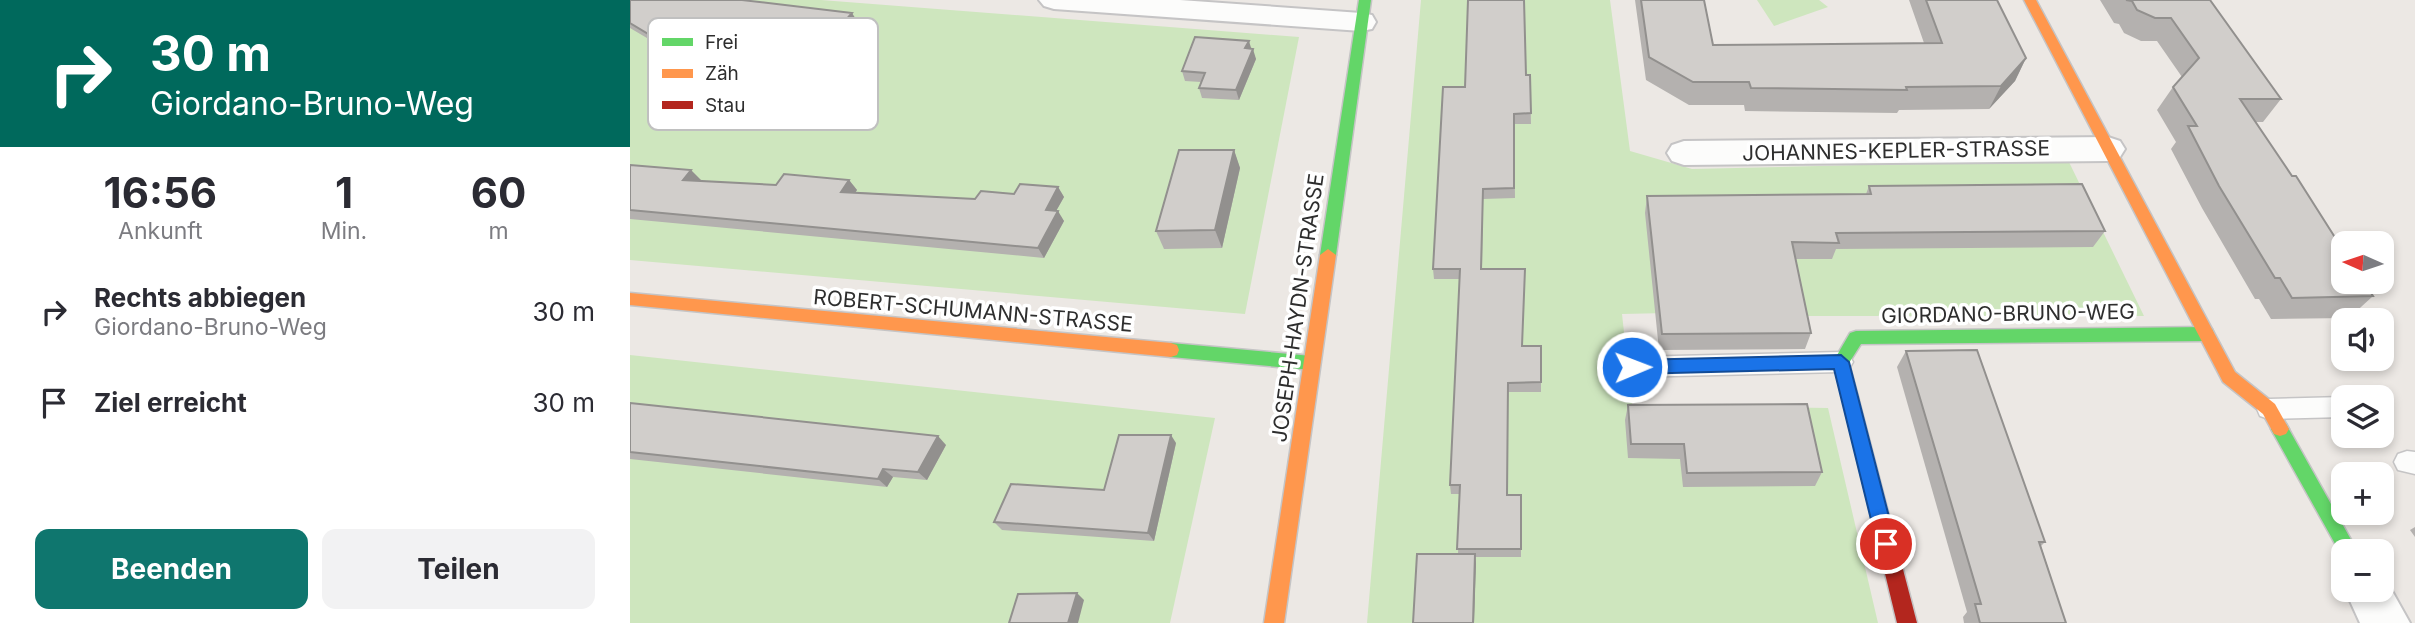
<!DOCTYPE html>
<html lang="de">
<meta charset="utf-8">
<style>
body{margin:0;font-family:Inter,sans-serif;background:#f2f2f3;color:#2b2b33;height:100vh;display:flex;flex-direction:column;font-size:26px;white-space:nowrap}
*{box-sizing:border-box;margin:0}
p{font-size:23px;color:#7c7c81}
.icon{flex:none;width:38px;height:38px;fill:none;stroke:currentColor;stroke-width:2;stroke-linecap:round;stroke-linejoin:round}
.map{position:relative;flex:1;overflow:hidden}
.drawer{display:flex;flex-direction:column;background:#fff;width:630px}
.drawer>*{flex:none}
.top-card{background:#00695c;color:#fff;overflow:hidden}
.needle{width:46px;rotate:273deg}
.fabs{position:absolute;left:1701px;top:231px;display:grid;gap:14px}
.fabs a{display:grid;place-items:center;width:63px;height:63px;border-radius:14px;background:#fff;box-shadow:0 4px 10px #0003;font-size:35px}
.pin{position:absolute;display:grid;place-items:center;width:60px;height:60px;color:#fff;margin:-30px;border:4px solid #fff;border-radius:50%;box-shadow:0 2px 7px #0007}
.me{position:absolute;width:77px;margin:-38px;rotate:89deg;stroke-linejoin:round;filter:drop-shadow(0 0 5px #0008)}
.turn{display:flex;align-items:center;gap:24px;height:147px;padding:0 35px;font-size:32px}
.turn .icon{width:91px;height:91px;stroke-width:2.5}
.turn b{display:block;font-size:49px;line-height:60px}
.eta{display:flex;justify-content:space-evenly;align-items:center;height:119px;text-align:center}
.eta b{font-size:42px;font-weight:700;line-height:49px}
.cta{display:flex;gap:14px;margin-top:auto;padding:14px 35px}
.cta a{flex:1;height:80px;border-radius:14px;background:#0f766e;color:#fff;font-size:28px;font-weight:700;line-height:80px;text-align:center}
.cta a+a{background:#f2f2f3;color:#2b2b33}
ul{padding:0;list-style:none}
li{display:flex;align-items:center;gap:21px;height:91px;padding:0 35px}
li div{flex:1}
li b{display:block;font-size:26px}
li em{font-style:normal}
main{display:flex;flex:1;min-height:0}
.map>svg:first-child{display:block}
.green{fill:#cee6be}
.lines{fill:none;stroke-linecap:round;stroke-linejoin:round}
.lane-casing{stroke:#c5c4c5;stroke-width:3}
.street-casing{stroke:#c5c4c5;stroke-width:4}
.fast-casing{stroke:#c5c4c5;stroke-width:3}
.slow-casing{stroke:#c5c4c5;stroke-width:3}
.jam-casing{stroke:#c5c4c5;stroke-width:3}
.lane{fill:#fcfcfb;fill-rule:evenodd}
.street{fill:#fcfcfb;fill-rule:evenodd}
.fast{fill:#63d668;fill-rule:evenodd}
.slow{fill:#ff974d;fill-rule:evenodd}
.jam{fill:#b3261e;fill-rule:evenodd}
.wall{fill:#b4b1af}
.shaded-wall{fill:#92908e}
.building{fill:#d1cecb;stroke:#92908e;stroke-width:2}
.route{fill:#1a73e8;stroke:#114b97;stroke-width:2}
.labels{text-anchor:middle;stroke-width:7;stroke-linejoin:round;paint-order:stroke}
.street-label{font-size:21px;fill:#2e2e2e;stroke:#fff}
.key{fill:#fff;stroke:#c0c0c0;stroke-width:2}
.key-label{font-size:19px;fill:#2e2e2e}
</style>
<main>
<section class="drawer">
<div class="top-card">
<div class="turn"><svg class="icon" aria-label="right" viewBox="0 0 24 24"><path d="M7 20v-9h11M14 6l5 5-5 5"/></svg><div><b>30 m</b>Giordano-Bruno-Weg</div></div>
</div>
<div class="eta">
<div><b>16:56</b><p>Ankunft</p></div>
<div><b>1</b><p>Min.</p></div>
<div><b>60</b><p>m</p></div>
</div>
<ul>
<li><svg class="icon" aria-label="right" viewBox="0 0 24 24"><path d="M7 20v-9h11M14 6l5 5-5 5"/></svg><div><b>Rechts abbiegen</b><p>Giordano-Bruno-Weg</p></div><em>30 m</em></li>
<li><svg class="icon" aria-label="arrive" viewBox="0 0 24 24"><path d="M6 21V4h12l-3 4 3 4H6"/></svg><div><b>Ziel erreicht</b></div><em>30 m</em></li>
</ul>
<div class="cta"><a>Beenden</a><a>Teilen</a></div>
</section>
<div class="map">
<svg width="1785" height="623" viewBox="0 0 1785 623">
<rect width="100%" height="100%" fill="#ece8e4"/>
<g class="green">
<polygon points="0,0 191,0 669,37 615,314 0,260"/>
<polygon points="791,0 980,0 1000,151 1062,169 1438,160 1514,316 1177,316 1172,310 992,314 1002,405 1198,408 1248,623 737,623"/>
<polygon points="1127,0 1189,0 1198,7 1144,26"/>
<polygon points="0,355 585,418 540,623 0,623"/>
</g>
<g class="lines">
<defs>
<g id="lane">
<polygon points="1211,352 1219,355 1223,362 1219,369 1211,372 1002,377 994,374 990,367 994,360 1002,357"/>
<polygon points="1713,397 1713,417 1639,419 1630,416 1627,409 1630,402 1639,399"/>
<polygon points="1777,451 1785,452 1785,474 1768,470 1764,462 1768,454"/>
</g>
<g id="street">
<polygon points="409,0 550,0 731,13 742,15 746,22 742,29 731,31 424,9 414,6"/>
<polygon points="1478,137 1490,141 1495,149 1490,157 1478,161 1054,165 1042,161 1037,153 1042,145 1054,141"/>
<polygon points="1752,573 1780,623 1730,623 1715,590 1752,590"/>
</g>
<g id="fast">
<polygon points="729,0 741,0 706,255 698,261 690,255"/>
<polygon points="1576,327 1582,329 1584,334 1582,339 1576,341 1231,344 1219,363 1228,397 1226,402 1220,404 1214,402 1212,397 1203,362 1220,333 1226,331"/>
<polygon points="541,343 682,356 688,358 690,363 688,368 682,370 541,357 535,355 533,350 535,345"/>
<polygon points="1650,422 1656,424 1724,545 1726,551 1713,551 1713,558 1641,429 1644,424"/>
</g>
<g id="slow">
<polygon points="1394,0 1406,0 1605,372 1645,404 1659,429 1656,434 1650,436 1644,434 1633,414 1593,382"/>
<polygon points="698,249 706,255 654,623 634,623 690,255"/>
<polygon points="0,293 541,343 547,345 549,350 547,355 541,357 0,305"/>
</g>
<polygon id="jam" points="1220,390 1226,392 1228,397 1287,623 1267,623 1212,397 1214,392"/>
</defs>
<use href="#lane" class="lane-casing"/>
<use href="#street" class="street-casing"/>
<use href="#fast" class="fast-casing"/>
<use href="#slow" class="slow-casing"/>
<use href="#jam" class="jam-casing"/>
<use href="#lane" class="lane"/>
<use href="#street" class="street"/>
<use href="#fast" class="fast"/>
<use href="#slow" class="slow"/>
<use href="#jam" class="jam"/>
</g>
<g class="wall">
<polygon points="0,0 229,24 202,54 55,39 39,51 0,28"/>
<polygon points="1005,0 1074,0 1083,45 1294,43 1279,0 1367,0 1396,58 1385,81 1359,109 1269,110 1267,113 1115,111 1114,105 1059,105 1016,80"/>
<polygon points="1470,0 1580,0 1651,99 1633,122 1625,122 1743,296 1719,318 1641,319 1629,299 1625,299 1572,208 1541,149 1546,142 1527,110 1543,87 1552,77 1527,41 1511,41 1494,33 1489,24 1484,23"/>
<polygon points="621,49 626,59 609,100 572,98 569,88 571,82 555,81 552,71"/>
<polygon points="896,75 900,75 901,124 884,124 885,198 853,199 852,269 892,346 911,346 911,392 878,392 877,495 891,495 891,557 845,557 846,564 828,554 830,494 821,494 820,485 830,279 804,279 803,269 835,87"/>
<polygon points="604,150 610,168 592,248 534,249 526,231"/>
<polygon points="0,165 70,181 146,185 219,180 227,190 225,192 345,199 428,187 434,197 426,211 434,221 414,258 0,219"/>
<polygon points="1239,186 1475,231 1463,247 1206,249 1202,259 1166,259 1181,333 1175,349 1029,350 1015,213 1017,196 1236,194"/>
<polygon points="1276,351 1415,542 1411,546 1436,623 1334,623 1333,617 1337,612 1267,367"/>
<polygon points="0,403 316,445 297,480 263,477 257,487 0,459"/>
<polygon points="998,405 1192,472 1185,486 1053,487 1050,459 998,458 995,420"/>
<polygon points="546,443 524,541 372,530 364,522 474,490"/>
<polygon points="1785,527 1785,537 1780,530"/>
</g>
<g class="shaded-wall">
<polygon points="222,13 229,24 202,54 195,44"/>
<polygon points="47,29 55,39 39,51 30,41"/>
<polygon points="619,41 622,51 615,48"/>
<polygon points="623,49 626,59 609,100 606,90"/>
<polygon points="1396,58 1385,81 1359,109 1371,86"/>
<polygon points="604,150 610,168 592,248 585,230"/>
<polygon points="61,170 71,180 53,180"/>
<polygon points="219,180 227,190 219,202 211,192"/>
<polygon points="428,187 434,197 421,220 416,210"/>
<polygon points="428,211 434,221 414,258 408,248"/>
<polygon points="541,435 546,443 524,541 518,533"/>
<polygon points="308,436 316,445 297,480 288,472"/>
<polygon points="253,469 263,477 257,487 248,479"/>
<polygon points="845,554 846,564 844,623 843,623"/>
<polygon points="447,593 454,600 448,623 438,623"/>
</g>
<g class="building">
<polygon points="0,0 112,0 222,13 195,44 47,29 30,41 0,23"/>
<polygon points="838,0 894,0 896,75 900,75 901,113 884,114 884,188 853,189 851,269 895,269 892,346 911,346 911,382 878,383 877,495 891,495 891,549 827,549 830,485 820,485 830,269 803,269 813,87 835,87"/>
<polygon points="1011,0 1074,0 1083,45 1312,43 1296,0 1367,0 1396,58 1371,86 1276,87 1277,90 1121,88 1119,82 1063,82 1019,57"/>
<polygon points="1496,0 1580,0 1651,99 1610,99 1662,176 1666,176 1713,250 1713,282 1734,282 1743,296 1662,298 1650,278 1645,278 1589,186 1558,126 1567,126 1543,87 1569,58 1541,18 1525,18 1507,10 1502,1"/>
<polygon points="565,37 619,41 615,48 623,49 606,90 569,88 575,73 552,71"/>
<polygon points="549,150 604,150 585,230 526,231"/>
<polygon points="0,165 61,170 53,180 146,185 154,174 219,180 211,192 345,199 351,191 384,194 390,184 428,187 416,210 428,211 408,248 0,210"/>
<polygon points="1452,184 1475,231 1206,233 1209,243 1162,242 1181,333 1032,334 1017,196 1241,194 1239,186"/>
<polygon points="1347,350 1415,542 1409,542 1436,623 1350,623 1345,604 1351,604 1276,351"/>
<polygon points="0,403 308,436 288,472 253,469 248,479 0,452"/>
<polygon points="1177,404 1192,472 1057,473 1054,444 1001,444 998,405"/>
<polygon points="489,435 541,435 518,533 364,522 381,484 474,490"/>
<polygon points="787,554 845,554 843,623 783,623"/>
<polygon points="447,593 438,623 379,623 388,594"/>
</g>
<polygon class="route" points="1211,355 1219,362 1266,544 1263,550 1256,553 1250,550 1247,544 1204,369 1002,374 994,367 1002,360"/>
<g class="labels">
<g class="street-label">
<text transform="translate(1266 151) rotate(-1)" y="7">JOHANNES-KEPLER-STRASSE</text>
<text transform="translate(668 308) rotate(-82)" y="7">JOSEPH-HAYDN-STRASSE</text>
<text transform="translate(343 311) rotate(5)" y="7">ROBERT-SCHUMANN-STRASSE</text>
<text transform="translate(1378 314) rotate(-1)" y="7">GIORDANO-BRUNO-WEG</text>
</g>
</g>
<rect x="18" y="18" width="230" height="112" rx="10" class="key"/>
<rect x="32" y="38" width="31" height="8" fill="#63d668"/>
<rect x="32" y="69" width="31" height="9" fill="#ff974d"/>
<rect x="32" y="101" width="31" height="8" fill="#b3261e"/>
<g class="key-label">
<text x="75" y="49">Frei</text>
<text x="75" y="80">Zäh</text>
<text x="75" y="112">Stau</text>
</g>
</svg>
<div class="fabs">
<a><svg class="needle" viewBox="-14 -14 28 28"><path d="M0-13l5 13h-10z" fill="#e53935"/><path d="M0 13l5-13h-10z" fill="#7c7c81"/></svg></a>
<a><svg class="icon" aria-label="sound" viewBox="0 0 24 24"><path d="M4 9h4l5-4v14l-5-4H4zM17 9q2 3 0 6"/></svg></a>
<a><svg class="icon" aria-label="layers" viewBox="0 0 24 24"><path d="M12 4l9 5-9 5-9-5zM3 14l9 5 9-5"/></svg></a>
<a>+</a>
<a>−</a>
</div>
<div class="pin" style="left:1256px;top:544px;background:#d93025"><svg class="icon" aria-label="arrive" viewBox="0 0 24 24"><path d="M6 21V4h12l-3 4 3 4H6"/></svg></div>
<svg class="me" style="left:1002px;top:367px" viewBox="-20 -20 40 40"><circle r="17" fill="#1a73e8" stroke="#fff" stroke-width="3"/><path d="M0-11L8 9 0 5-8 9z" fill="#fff"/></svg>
</div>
</main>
